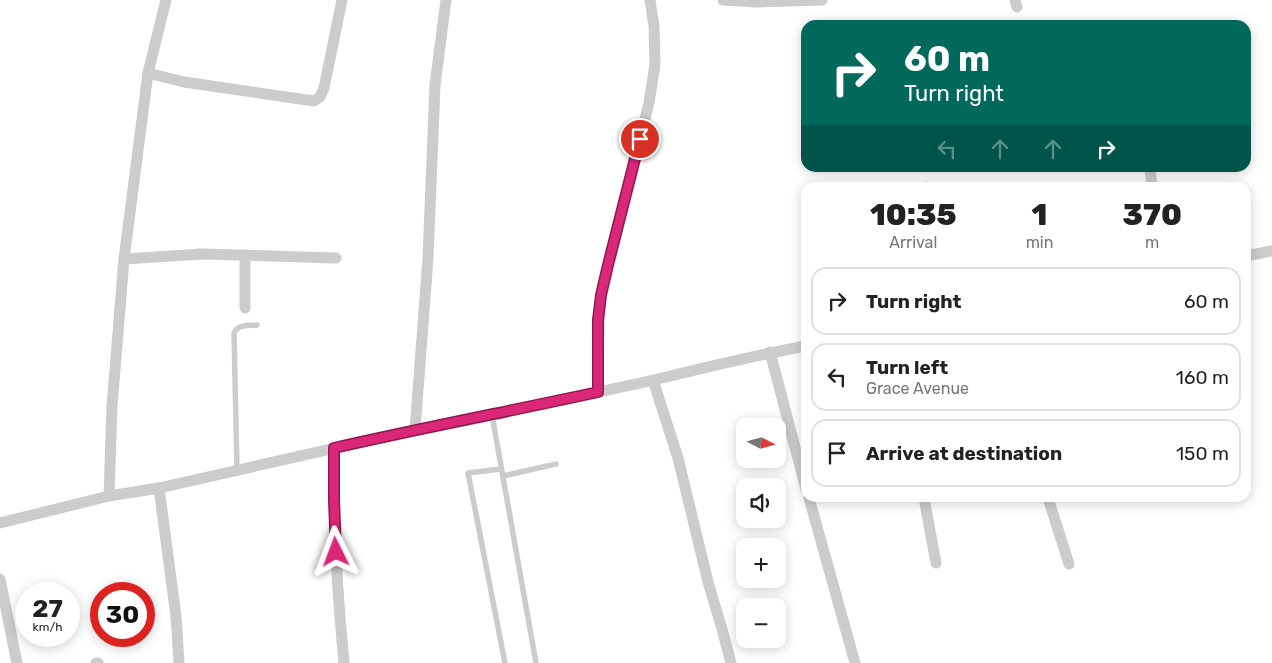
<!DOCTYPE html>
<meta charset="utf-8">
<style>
body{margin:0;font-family:Rubik,sans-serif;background:#f6f6f6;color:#222;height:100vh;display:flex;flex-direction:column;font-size:19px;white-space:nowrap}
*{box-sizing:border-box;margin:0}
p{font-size:16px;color:#767676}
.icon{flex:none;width:28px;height:28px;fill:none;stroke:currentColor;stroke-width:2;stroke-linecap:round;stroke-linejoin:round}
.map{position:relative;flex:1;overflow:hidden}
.panel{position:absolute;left:801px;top:182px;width:450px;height:320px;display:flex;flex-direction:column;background:#fff;border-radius:15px;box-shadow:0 2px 12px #0003}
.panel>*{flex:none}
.hud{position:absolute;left:801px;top:20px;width:450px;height:152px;border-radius:15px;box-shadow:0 2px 12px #0003;background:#00695c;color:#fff;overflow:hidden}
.needle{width:32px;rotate:96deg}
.buttons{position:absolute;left:736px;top:418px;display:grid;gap:10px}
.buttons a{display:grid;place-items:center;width:50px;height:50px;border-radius:10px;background:#fff;box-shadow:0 2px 12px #0003;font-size:25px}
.speed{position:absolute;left:15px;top:582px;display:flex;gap:10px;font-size:25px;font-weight:700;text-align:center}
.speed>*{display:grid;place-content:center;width:65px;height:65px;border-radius:50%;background:#fff;box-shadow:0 2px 12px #0003;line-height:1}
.speed small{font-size:12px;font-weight:400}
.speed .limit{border:8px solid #d22;background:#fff;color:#111}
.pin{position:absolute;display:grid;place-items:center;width:42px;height:42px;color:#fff;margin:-21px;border:2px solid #fff;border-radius:50%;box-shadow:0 1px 5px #0007}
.me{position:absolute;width:55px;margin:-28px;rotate:357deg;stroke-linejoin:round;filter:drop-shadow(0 0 4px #0008)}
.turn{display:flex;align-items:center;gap:18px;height:105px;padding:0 20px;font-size:22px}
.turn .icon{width:65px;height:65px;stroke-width:2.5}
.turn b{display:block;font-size:35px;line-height:42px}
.lanes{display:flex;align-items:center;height:48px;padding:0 20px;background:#0003;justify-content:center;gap:25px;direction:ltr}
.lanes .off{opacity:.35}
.eta{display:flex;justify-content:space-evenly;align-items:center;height:85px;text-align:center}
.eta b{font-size:30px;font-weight:800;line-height:35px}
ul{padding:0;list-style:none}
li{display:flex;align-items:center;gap:15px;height:68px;margin:0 10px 8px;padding:0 10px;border:2px solid #e0e0e0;border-radius:15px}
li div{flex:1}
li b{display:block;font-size:19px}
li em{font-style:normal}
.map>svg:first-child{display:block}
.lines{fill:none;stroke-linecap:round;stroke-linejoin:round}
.lane{stroke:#ccc;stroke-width:5.5}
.street{stroke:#ccc;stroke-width:11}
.route-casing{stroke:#8e194d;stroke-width:12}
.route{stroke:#db2777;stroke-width:9}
</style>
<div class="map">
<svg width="1272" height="663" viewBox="0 0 1272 663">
<rect width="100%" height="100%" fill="#fff"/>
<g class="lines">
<g class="lane">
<polyline points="492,415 536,663"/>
<polyline points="501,469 468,473 505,663"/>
<path d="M 237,470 L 234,333 C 238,324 248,326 257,325"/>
<polyline points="503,476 556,464"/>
</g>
<g class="street">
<polyline points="723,0 756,2 822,0"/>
<polyline points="1015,0 1017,7"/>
<polyline points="148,73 184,82 314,101 320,97 324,88 342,0"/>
<polyline points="1150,168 1152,188"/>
<polyline points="927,187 927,188"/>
<polyline points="245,255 245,308"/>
<polyline points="1246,256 1272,251"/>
<polyline points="124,259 202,254 336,258"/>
<polyline points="770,352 806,489"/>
<polyline points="653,380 678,458 708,582 722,629 731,663"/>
<polyline points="598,392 599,320 601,295 608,265 649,103 655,64 654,26 650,0"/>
<polyline points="415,430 428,258 435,85 446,0"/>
<path d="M 334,448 C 333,520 337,591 344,663"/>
<polyline points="159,488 176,616 179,663"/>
<polyline points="109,496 112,406 124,259 148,73 166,0"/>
<polyline points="809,498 855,663"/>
<polyline points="924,498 936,563"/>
<polyline points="1048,498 1069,564"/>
<path d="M 0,523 L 109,496 L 159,488 L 415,430 C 497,416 577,397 658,379 C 707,367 756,355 806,346"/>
<polyline points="0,579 17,663"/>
<polyline points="96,663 98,663"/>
</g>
</g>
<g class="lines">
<defs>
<path id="route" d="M 336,552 L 334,500 L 334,448 C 422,428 510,411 598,392 L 598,320 L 601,295 L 608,265 L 640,139"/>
</defs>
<use href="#route" class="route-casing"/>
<use href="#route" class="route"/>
</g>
</svg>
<div class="buttons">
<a><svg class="needle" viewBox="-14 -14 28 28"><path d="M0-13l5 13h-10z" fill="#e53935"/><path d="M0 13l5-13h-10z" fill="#767676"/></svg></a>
<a><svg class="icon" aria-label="sound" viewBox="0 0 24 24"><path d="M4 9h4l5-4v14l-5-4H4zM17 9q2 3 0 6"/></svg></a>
<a>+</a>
<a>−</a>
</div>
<div class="speed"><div>27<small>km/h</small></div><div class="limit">30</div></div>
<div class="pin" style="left:640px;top:139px;background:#d93025"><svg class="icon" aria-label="arrive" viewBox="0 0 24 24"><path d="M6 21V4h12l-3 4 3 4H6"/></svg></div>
<svg class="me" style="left:336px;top:552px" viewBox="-20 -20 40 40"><path d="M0-17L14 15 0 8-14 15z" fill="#db2777" stroke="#fff" stroke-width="4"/></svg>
<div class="hud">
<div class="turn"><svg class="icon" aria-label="right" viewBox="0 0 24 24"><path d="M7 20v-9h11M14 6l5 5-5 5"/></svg><div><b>60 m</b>Turn right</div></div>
<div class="lanes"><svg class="icon off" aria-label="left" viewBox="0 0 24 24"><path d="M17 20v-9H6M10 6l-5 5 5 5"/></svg><svg class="icon off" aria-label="ahead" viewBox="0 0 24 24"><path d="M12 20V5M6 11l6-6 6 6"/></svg><svg class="icon off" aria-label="ahead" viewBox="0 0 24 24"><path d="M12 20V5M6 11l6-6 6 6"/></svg><svg class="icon" aria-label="right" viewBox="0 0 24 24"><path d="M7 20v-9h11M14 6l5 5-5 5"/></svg></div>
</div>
<section class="panel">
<div class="eta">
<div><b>10:35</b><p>Arrival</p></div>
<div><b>1</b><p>min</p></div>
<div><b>370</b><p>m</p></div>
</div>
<ul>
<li><svg class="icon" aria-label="right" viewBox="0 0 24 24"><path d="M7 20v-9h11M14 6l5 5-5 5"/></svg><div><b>Turn right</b></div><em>60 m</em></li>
<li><svg class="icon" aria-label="left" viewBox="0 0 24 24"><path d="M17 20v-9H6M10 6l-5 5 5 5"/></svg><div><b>Turn left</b><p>Grace Avenue</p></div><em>160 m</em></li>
<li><svg class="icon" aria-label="arrive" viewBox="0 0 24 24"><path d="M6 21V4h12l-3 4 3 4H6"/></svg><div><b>Arrive at destination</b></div><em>150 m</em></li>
</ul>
</section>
</div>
